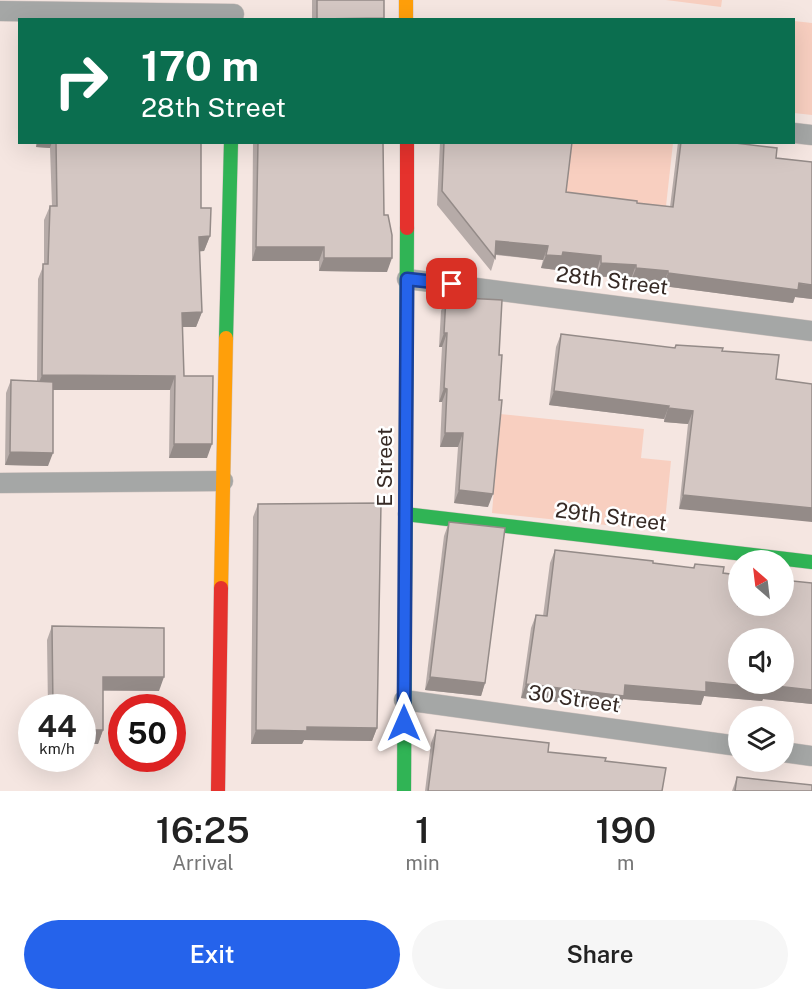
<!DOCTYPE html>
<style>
body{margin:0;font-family:"Public Sans",sans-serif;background:#f6f6f6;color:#222;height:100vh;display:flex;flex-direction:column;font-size:22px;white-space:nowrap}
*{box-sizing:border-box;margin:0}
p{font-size:20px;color:#767676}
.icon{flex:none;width:33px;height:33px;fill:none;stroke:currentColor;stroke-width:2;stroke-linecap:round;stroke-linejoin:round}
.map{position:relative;height:791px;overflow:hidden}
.details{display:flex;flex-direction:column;background:#fff;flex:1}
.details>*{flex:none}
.top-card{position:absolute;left:18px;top:18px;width:777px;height:126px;border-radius:0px;box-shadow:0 6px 24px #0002;background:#0b6e4f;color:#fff;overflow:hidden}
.needle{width:39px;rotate:332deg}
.buttons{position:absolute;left:728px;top:550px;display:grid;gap:12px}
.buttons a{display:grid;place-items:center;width:66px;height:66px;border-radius:50%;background:#fff;box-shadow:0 6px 24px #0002;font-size:30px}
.speed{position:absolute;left:18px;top:694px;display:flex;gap:12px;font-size:30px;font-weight:700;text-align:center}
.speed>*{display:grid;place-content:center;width:78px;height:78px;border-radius:50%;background:#fff;box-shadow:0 6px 24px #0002;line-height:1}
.speed small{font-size:15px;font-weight:400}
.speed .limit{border:9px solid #d22;background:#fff;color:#111}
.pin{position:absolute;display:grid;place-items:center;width:51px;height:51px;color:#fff;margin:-26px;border-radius:12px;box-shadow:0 3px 9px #0006}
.me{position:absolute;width:66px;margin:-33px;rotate:0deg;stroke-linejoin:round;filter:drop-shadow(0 0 4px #0008)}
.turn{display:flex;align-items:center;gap:21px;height:126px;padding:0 24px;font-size:27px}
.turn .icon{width:78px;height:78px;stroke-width:2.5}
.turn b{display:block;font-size:42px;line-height:51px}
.eta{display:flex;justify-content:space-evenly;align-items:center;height:102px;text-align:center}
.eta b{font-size:36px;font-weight:600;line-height:42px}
.primary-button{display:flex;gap:12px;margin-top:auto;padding:12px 24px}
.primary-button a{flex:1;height:69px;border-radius:36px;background:#2563eb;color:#fff;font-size:24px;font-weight:600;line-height:69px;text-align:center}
.primary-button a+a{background:#f6f6f6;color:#222}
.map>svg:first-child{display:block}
.green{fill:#f8cfc0}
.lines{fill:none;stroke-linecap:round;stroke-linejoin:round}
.street-casing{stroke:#d1c5c1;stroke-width:21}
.fast-casing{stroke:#d1c5c1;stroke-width:15}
.slow-casing{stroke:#d1c5c1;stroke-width:15}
.jam-casing{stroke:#d1c5c1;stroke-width:15}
.street{stroke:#a5a7a6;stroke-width:20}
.fast{stroke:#30b455;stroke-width:14}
.slow{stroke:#ff9f0a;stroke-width:14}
.jam{stroke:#e5322d;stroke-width:14}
.wall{fill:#b6aba8}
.shaded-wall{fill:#948b88}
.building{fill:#d4c7c3;stroke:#948b88;stroke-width:1.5;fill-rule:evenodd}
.route-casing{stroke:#184099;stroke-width:15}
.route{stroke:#2563eb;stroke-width:10}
.labels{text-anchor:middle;stroke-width:5;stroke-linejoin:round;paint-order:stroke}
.street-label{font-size:21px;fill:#362a25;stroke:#fff}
</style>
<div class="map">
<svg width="812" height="791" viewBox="0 0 812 791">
<rect width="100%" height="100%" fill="#f5e6e1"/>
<g class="green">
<polygon points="666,0 722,0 721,7"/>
<polygon points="794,21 812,23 812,115 794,113"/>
<polygon points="571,143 673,143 665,215 565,202"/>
<polygon points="500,414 644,429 641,458 671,461 664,531 492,513"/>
</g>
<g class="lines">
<defs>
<g id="street">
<polyline points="0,11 234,14"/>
<polyline points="794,133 812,135"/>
<polyline points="407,279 812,331"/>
<polyline points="0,483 223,481"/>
<polyline points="404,700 738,746"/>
<polyline points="783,752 812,756"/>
</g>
<g id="fast">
<polyline points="226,338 231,142"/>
<polyline points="405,514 812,562"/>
<polyline points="404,791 407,228"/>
</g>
<g id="slow">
<polyline points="406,0 406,20"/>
<polyline points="221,588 226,338"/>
</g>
<g id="jam">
<polyline points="407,228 407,142"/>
<polyline points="218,791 221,588"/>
</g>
</defs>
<use href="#street" class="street-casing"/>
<use href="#fast" class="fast-casing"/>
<use href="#slow" class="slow-casing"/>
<use href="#jam" class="jam-casing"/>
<use href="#street" class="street"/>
<use href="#fast" class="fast"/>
<use href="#slow" class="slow"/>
<use href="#jam" class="jam"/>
</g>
<g class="wall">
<polygon points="312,0 384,0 383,20 312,20"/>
<polygon points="36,142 201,142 201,208 210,236 204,251 199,251 202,312 196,327 182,327 184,376 207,458 169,458 170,390 53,390 48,466 5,465 6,393 11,380 37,381 38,279 44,264 44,220 50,206 52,206 50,148 36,147"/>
<polygon points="253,142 383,142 384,215 387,272 319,271 319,261 252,261"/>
<polygon points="440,142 572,142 566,192 637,203 670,207 678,142 727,142 776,158 812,162 812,299 795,297 793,303 663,286 664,284 631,281 631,279 596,276 597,270 559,265 557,270 541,268 543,260 496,255 495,258 491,271 437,205"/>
<polygon points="446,297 488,507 454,503 458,447 440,447 442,402 439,402 442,347 439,347 441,311"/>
<polygon points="561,334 675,348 676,345 722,351 779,355 679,509 688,424 664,422 664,419 549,405 556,347"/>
<polygon points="258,504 377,728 372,741 304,740 302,744 251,744 253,517"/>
<polygon points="449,522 485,683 481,696 425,690 444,536"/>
<polygon points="555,550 693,568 695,564 723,573 738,606 812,583 812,704 763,699 762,701 704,696 701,705 623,699 619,709 521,698 531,628 536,615 543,616 550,563"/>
<polygon points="52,626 159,691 103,691 103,730 98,744 82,744 82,708 48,708 47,640"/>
<polygon points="436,730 548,752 605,761 662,791 425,791 431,743"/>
<polygon points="737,777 812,791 732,791"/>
</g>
<g class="shaded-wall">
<polygon points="384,18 383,20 317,20 317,19"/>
<polygon points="38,142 52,142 50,148 36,147"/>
<polygon points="210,236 204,251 194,252 199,237"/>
<polygon points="496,241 548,246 543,260 493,254"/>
<polygon points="256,247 324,247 319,261 252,261"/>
<polygon points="563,252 601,256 597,270 559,265 557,270 541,268 546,255"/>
<polygon points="324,258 392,258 387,272 319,271"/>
<polygon points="601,263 636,265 631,279 596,276"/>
<polygon points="636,268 668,271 664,284 631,281"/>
<polygon points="668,273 812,285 812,299 795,297 793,303 663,286"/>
<polygon points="202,312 196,327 177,327 182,313"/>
<polygon points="444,333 447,333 442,347 439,347"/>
<polygon points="42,375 175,376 170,390 36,390"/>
<polygon points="444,388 447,389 442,402 439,402"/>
<polygon points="554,391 669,406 664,419 549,405"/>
<polygon points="668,408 693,411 688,424 664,422"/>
<polygon points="445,433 463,433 458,447 440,447"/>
<polygon points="174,444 212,444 207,458 169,458"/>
<polygon points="10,452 53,453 48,466 5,465"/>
<polygon points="459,490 493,494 488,507 454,503"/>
<polygon points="683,495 812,508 812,522 679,509"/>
<polygon points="103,677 164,677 159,691 98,690"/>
<polygon points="430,677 485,683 481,696 425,690"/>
<polygon points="706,682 767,685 812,690 812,704 763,699 762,701 704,696 701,705 623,699 619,709 521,698 526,684 625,685"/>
<polygon points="307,727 377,728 372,741 304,740 302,744 251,744 256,730"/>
<polygon points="82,730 103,730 98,744 82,744"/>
</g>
<g class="building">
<polygon points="317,0 384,0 384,18 317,19"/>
<polygon points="56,142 201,142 201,208 211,208 210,236 199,237 202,312 182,313 184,376 213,376 212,444 174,444 175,376 42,375 43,264 48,264 50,206 57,206"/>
<polygon points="258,142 383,142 384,215 388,215 392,235 392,258 324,258 324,247 256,247"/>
<polygon points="444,142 572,142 566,192 637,201 637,203 673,207 681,142 727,142 777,148 776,158 812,162 812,285 799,283 798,290 668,273 668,271 636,268 636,265 601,263 601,256 563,252 562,256 546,255 548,246 496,241 495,258 442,191"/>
<polygon points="446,297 502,300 499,355 502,355 499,400 502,400 493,494 459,490 463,433 445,433 447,389 444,388 447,333 444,333"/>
<polygon points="561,334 675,348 676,345 723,348 722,351 779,355 776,379 812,384 812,508 683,495 693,411 668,408 669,406 554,391"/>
<polygon points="11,380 53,382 53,453 10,452"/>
<polygon points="381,503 377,728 307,727 307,731 256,730 258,504"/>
<polygon points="449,522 505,528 485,683 430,677"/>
<path d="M 555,550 L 653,561 L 653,563 L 694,568 L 695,564 L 724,567 L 723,573 L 738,575 L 738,606 L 783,606 L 783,580 L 812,583 L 812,690 L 767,685 L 766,688 L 706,682 L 706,692 L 625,685 L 624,696 L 526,684 L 536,615 L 547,616 ZM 738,639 L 783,639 L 783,684 L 738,684 Z"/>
<polygon points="52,626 164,628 164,677 103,677 103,730 82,730 82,708 53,708"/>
<polygon points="436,730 549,743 548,752 606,758 605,761 666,768 662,791 428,791"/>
<polygon points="737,777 812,785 812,791 735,791"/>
</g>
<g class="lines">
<defs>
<polyline id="route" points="404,723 407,279 452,284"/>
</defs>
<use href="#route" class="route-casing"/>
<use href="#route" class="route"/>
</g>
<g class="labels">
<g class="street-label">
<text transform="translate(612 281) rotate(7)" y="7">28th Street</text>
<text transform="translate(385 467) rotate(-90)" y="7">E Street</text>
<text transform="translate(611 517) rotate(7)" y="7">29th Street</text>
<text transform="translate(574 699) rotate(8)" y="7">30 Street</text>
</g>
</g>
</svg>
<div class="buttons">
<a><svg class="needle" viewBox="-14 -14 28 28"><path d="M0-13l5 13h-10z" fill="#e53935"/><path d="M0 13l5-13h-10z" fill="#767676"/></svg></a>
<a><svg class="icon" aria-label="sound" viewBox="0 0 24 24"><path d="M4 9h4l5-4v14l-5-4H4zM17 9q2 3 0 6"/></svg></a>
<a><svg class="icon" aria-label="layers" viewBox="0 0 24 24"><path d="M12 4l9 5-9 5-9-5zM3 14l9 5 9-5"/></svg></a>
</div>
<div class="speed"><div>44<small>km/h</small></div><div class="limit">50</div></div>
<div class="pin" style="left:452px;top:284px;background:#d93025"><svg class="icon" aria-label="arrive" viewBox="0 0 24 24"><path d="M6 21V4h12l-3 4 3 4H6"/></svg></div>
<svg class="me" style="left:404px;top:723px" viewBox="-20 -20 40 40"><path d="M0-17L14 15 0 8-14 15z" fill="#2563eb" stroke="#fff" stroke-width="4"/></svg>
<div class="top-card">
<div class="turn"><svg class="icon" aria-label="right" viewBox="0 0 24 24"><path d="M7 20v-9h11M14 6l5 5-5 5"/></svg><div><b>170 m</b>28th Street</div></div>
</div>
</div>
<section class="details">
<div class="eta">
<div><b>16:25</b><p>Arrival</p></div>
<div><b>1</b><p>min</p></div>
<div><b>190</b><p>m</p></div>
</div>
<div class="primary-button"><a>Exit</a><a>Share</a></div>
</section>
